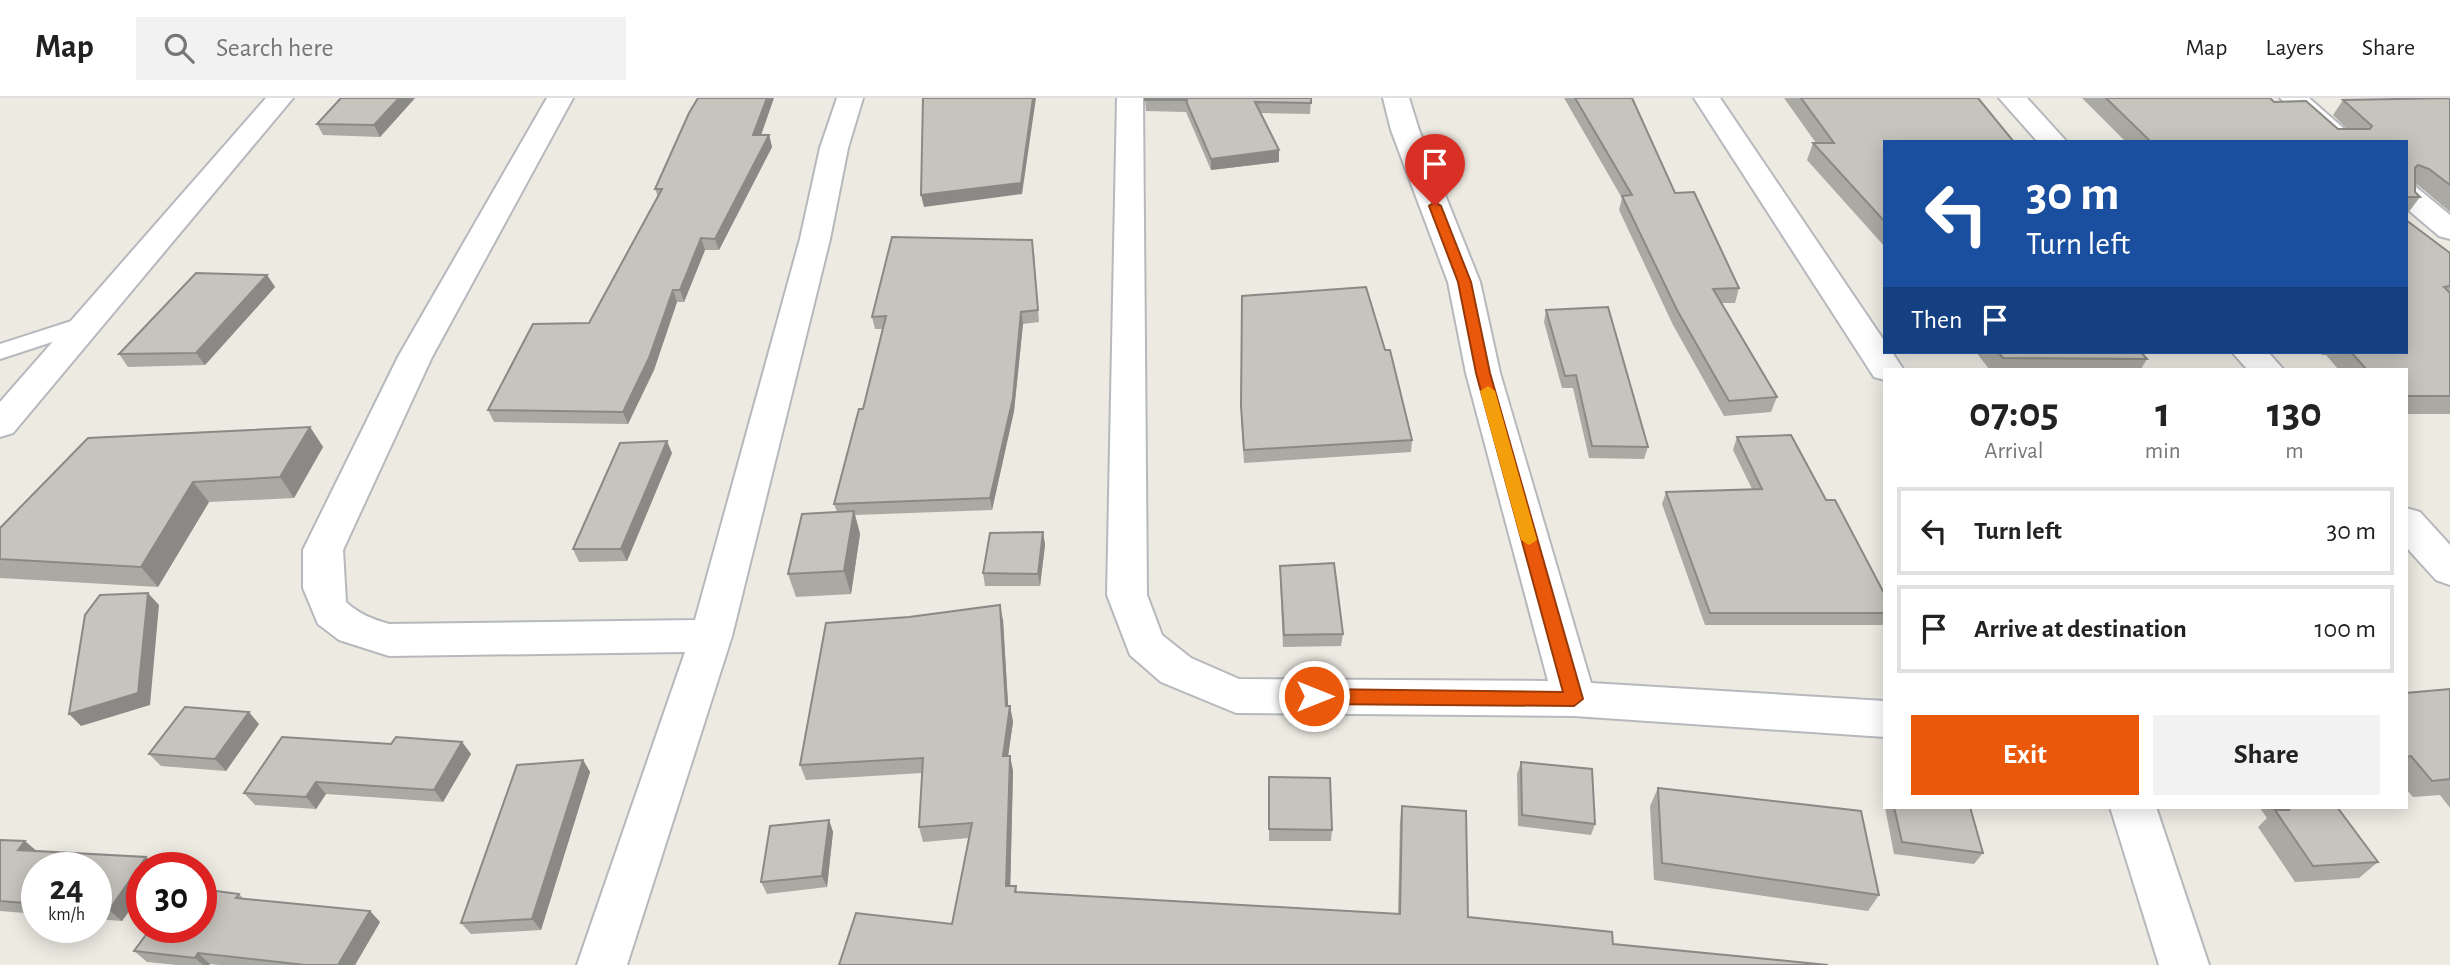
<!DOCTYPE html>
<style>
body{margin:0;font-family:"Alegreya Sans",sans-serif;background:#f2f2f2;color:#222;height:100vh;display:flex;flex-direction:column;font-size:26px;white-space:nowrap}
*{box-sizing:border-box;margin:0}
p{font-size:23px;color:#767676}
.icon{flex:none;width:38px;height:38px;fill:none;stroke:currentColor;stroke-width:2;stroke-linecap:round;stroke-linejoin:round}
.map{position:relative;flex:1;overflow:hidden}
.sheet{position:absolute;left:1883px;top:270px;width:525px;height:441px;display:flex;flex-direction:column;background:#fff;border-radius:0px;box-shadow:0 4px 18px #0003}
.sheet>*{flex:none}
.guide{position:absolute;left:1883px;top:42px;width:525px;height:214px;border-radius:0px;box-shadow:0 4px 18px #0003;background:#1a4fa0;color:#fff;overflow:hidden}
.speed{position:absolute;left:21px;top:754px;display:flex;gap:14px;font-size:35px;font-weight:700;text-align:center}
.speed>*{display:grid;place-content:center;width:91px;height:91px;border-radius:50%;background:#fff;box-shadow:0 4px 18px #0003;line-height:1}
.speed small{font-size:18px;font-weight:400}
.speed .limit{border:10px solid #d22;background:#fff;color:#111}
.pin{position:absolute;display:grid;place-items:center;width:60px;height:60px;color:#fff;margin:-72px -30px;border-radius:50% 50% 50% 0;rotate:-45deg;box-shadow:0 0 7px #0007}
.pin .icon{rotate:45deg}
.me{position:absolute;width:77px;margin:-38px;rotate:90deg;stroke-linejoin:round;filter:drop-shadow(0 0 5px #0008)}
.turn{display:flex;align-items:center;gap:24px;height:147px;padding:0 28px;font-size:32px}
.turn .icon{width:91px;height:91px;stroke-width:2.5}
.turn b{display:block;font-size:49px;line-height:60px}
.then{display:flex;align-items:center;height:66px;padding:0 28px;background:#0003;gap:14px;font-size:26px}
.eta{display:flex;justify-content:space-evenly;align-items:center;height:119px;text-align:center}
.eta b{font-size:42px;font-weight:600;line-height:49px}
.cta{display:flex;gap:14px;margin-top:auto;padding:14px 28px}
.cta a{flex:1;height:80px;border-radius:0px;background:#ea580c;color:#fff;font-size:28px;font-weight:600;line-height:80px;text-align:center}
.cta a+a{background:#f2f2f2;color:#222}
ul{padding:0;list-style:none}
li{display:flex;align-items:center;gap:21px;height:88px;margin:0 14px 10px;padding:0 14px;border:4px solid #e0e0e0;border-radius:0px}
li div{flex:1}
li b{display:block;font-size:26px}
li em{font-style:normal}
header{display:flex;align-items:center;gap:42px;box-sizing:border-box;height:98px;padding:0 35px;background:#fff;border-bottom:2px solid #e0e0e0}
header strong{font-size:33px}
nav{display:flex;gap:38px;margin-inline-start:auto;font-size:24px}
.search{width:490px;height:63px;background:#f2f2f2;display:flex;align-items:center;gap:18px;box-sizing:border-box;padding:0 24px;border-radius:0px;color:#767676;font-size:26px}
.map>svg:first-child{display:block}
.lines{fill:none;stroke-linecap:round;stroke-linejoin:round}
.service-casing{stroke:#b7b8bd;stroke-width:4}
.minor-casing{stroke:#b7b8bd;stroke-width:4}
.service{fill:#fff;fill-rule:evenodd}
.minor{fill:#fff;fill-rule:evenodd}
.wall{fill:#aba9a3}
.shaded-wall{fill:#8b8985}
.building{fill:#c7c4be;stroke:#8b8985;stroke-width:2}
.route{fill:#ea580c;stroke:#983908;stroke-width:2}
.slow{fill:#f59e0b}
</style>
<header>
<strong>Map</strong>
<div class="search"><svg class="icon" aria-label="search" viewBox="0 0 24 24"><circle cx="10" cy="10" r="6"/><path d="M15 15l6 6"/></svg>Search here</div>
<nav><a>Map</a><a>Layers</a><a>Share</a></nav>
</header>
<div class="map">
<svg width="2450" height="867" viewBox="0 0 2450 867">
<rect width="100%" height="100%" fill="#eceae1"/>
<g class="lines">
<defs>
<polygon id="service" points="87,218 98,225 95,230 0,261 0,246"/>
<g id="minor">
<polygon points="266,0 293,0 13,335 0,339 0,304"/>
<path d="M 547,0 L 573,0 L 432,259 L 343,452 L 346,504 C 359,516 372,521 389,526 L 695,522 L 800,141 L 820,50 L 837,0 L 863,0 L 848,50 L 830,141 L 732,538 L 627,867 L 577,867 L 685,554 L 389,558 L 339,542 L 318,526 L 303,490 L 303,452 L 398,259 Z"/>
<polygon points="1117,0 1143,0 1147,497 1162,537 1191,560 1239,581 1548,583 1466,275 1448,184 1391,32 1383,0 1409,0 1419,32 1480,184 1500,275 1591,585 1885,603 1885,639 1574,618 1236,615 1161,584 1130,557 1107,497"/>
<polygon points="1694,0 1720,0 1885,244 1885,254 1892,254 1903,271 1885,271 1885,282 1874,279"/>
<polygon points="1999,0 2027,0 2067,44 2038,44"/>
<polygon points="2280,0 2309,0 2359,44 2328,44"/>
<polygon points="2406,86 2416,89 2450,117 2450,141 2439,138 2406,110"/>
<polygon points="2232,254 2268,254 2283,271 2247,271"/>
<polygon points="2406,410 2420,414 2450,447 2450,487 2436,482 2406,449"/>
<polygon points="2110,709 2156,709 2209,867 2159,867"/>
</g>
</defs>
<use href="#service" class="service-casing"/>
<use href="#minor" class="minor-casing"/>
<use href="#service" class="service"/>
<use href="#minor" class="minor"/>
</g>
<g class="wall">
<polygon points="415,0 380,39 323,37 317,26"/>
<polygon points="1145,0 1311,0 1310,16 1261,15 1279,64 1211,72 1186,14 1146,13"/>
<polygon points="1564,0 1632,0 1675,95 1739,190 1735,205 1721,205 1777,299 1771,314 1724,318 1673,227 1619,112 1622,100"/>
<polygon points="1784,0 1978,0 1885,44 1885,149 1807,62 1813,45 1816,45"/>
<polygon points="2082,0 2270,0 2274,4 2338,31 2347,31 2333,17 2343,2 2450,0 2450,114 2418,87 2415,86 2415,94 2420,99 2408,115 2406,115 2406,44 2126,44"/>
<polygon points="761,37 769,37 772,49 719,152 705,152 684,204 677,204 654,272 628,326 494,324 488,312 589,225 658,99 655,91"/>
<polygon points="1034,154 1039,224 1023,226 1014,313 992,412 855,417 860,436 851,496 796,499 788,476 837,414 834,406 863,311 883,231 875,231 872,219"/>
<polygon points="2450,155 2450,316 2406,316 2406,271 2338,271 2326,257 2322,257 2319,254 2406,254"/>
<polygon points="267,177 275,189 205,267 128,269 119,256"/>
<polygon points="1242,198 1412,342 1411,354 1244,365 1241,320"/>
<polygon points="1546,212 1648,349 1644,361 1589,360 1573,290 1562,290 1544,224"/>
<polygon points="1976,254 2141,254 2147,261 2141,271 1989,271"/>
<polygon points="310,329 323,349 294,400 209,404 158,489 0,480 0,430"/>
<polygon points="1737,339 1826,402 1885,497 1885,527 1705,527 1662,406 1666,394 1752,391 1733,352"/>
<polygon points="672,355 627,463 579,464 573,451"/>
<polygon points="1043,434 1045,447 1040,488 985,488 983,475"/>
<polygon points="1280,468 1343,536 1341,548 1283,549 1280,480"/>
<polygon points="1003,522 1008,608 1010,608 1013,624 1008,658 1010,658 1013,673 1010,788 1016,788 1017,794 1398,816 1400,723 1402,708 1468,819 952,826 969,740 923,744 919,729 922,675 806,682 800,667"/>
<polygon points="2450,591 2450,710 2440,697 2413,699 2406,691 2406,595"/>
<polygon points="259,626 226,673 161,668 149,656"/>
<polygon points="462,644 471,656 443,704 326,696 316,711 255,707 244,695"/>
<polygon points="583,662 590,674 541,832 471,836 461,825"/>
<polygon points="1521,664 1595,726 1591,737 1518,728 1517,676"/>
<polygon points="1658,690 1879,797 1868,813 1654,782 1650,708"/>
<polygon points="1269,691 1332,732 1331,743 1269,743"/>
<polygon points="1885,696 1885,709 1970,709 1983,755 1974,766 1894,756 1883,699"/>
<polygon points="2259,709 2337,709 2378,764 2359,780 2295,784 2258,729 2267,720"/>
<polygon points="829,722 833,734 827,789 767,796 761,784"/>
<polygon points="0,742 36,753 146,759 159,770 142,770 142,795 122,823 96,821 96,770 37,770 37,816 0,813"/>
<polygon points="239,796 244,801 370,813 380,824 355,867 219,867 210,866 209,867 177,867 147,864 134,853"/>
</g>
<g class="shaded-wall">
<polygon points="399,0 415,0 380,39 374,27"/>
<polygon points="767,0 774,0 757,49 753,37"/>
<polygon points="1033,0 1036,0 1022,96 924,109 921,97"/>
<polygon points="769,37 772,49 719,152 715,141"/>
<polygon points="1279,52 1279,64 1211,72 1211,61"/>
<polygon points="701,140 705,152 684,204 680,192"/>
<polygon points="267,177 275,189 205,267 196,255"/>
<polygon points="673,192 677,204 654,272 628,326 623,314"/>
<polygon points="1021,214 1023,226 1014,313 992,412 990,400"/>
<polygon points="310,329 323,349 294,400 280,379"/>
<polygon points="667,343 672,355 627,463 621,451"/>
<polygon points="193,384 209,404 158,489 141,469"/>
<polygon points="854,413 860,436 851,496 844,473"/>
<polygon points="1043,434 1045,447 1040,488 1038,476"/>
<polygon points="148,495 159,507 150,607 81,628 69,616"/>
<polygon points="1000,507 1003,522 1009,621 1010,608 1013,624 1006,672 1003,658 1006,608"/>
<polygon points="249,614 259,626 226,673 215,661"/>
<polygon points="462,644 471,656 443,704 434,692"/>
<polygon points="1010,658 1013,673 1010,802 1006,788"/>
<polygon points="583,662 590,674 541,832 532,821"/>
<polygon points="316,684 326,696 316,711 306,699"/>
<polygon points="829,722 833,734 827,789 822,778"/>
<polygon points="25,743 39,755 18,752"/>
<polygon points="146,759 159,770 142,770 142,795 122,823 109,812"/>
<polygon points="370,813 380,824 355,867 338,867"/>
<polygon points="198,855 210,866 209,867 203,867 195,860"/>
</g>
<g class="building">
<polygon points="341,0 399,0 374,27 317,26"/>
<polygon points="698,0 767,0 753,37 769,37 715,141 701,140 680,192 673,192 649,260 623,314 488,312 533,226 589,225 662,91 655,91 689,15"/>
<polygon points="923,0 1033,0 1021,85 921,97"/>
<polygon points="1145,0 1311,0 1311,5 1255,4 1279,52 1211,61 1186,3 1188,2 1145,2"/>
<polygon points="1575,0 1632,0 1675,95 1694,94 1739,190 1713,191 1777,299 1729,303 1677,212 1622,98 1632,97"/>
<polygon points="1801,0 1978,0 2014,44 1885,44 1885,124 1813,45 1834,45"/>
<polygon points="2106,0 2270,0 2274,4 2306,3 2338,31 2370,31 2372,28 2343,2 2450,0 2450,87 2429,71 2418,67 2415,70 2415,94 2420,99 2406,99 2406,44 2151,44"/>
<polygon points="2406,122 2450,155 2450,188 2444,189 2450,195 2450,298 2406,298 2406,271 2366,271 2351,254 2406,254"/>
<polygon points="892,139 1032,142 1038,212 1021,214 1013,300 990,400 834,406 859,311 863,311 886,218 872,219"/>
<polygon points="196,175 267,177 196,255 119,256"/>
<polygon points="1366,189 1385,252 1390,252 1412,342 1244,352 1241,308 1242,198"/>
<polygon points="1608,209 1648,349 1592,348 1576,277 1565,278 1546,212"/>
<polygon points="1998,254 2141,254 2147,261 2003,260"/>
<polygon points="310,329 280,379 193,384 141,469 0,461 0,430 88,340"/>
<polygon points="1791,337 1826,402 1835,402 1885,497 1885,515 1710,515 1666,394 1762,391 1737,339"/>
<polygon points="667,343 621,451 573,451 620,345"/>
<polygon points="854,413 844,473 788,476 802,416"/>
<polygon points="1043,434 1038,476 983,475 990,435"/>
<polygon points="1334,465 1343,536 1284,537 1280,468"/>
<polygon points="148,495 138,595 69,616 85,517 100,497"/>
<polygon points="1000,507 1006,608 1010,608 1003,658 1010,658 1006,788 1016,788 1015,794 1400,816 1402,708 1466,713 1468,819 1612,834 1613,846 1828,867 839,867 856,815 952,826 972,725 919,729 923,660 800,667 826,525 909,519"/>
<polygon points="2450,591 2450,681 2432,683 2411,658 2406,659 2406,595"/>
<polygon points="185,609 249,614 215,661 149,656"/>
<polygon points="282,639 391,646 396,639 462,644 434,692 316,684 306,699 244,695"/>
<polygon points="583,662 532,821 461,825 517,667"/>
<polygon points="1521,664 1592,671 1595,726 1522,717"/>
<polygon points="1269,679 1330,680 1332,732 1269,731"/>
<polygon points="1658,690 1861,713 1879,797 1662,765"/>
<polygon points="1894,709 1970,709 1983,755 1902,744"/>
<polygon points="2287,709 2337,709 2378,764 2313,768 2275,712 2289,712"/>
<polygon points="829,722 822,778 761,784 770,728"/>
<polygon points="0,742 25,743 18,752 146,759 109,812 96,811 96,770 37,770 37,806 0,803"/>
<polygon points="201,791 239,796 236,800 370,813 338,867 305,867 198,855 195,860 134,853 151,830 201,830"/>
</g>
<polygon class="route" points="1435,104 1441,108 1471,184 1490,275 1583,601 1574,608 1314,606 1305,598 1314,591 1563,594 1476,275 1458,184 1429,108"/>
<polygon class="slow" points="1488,288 1495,293 1537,442 1529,447 1521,442 1480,293"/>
</svg>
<div class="speed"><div>24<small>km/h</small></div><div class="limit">30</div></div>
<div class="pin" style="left:1435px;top:108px;background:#d93025"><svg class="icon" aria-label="arrive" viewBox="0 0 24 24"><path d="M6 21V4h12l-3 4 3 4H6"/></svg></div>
<svg class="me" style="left:1314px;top:598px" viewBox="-20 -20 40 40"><circle r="17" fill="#ea580c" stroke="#fff" stroke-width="3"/><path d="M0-11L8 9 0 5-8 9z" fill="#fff"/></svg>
<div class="guide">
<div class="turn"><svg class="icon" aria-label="left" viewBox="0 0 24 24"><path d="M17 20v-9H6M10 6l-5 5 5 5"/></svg><div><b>30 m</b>Turn left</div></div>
<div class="then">Then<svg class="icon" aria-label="arrive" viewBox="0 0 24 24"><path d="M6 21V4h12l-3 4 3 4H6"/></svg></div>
</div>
<section class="sheet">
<div class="eta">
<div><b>07:05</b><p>Arrival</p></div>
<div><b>1</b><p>min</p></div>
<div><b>130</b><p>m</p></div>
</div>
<ul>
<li><svg class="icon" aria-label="left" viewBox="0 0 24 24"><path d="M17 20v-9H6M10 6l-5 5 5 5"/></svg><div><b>Turn left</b></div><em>30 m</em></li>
<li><svg class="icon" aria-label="arrive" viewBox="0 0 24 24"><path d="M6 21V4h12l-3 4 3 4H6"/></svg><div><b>Arrive at destination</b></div><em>100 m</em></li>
</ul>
<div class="cta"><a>Exit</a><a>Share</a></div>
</section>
</div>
